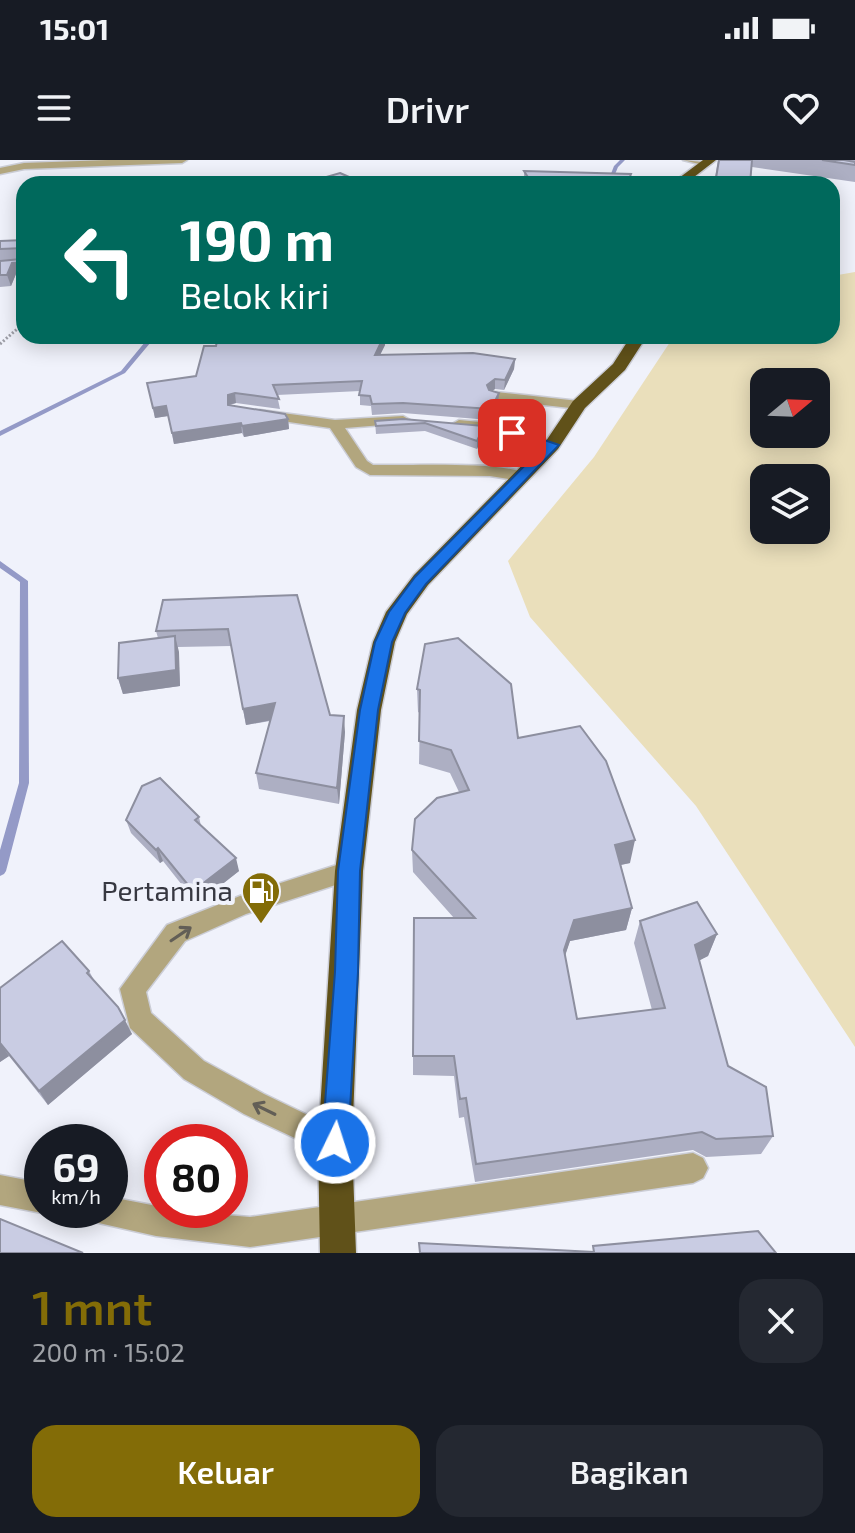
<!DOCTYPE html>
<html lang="id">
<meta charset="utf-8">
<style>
body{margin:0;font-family:"Exo 2",sans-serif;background:#242831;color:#f1f3f6;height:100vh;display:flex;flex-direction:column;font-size:30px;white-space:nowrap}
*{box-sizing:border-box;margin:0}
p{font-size:26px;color:#9ea1a6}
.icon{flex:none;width:44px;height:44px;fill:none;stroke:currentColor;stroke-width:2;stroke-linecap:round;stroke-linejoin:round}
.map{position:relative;height:1093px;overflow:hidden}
.drawer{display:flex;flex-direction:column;background:#171b24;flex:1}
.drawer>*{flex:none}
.top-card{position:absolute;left:16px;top:16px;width:824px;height:168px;border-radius:24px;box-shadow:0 4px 20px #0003;background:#00695c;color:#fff;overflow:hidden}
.needle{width:52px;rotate:71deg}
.buttons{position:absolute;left:750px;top:208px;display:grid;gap:16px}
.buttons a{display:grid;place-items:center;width:80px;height:80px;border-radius:16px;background:#171b24;box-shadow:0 4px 20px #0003;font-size:40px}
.speed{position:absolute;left:24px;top:964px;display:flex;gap:16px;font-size:40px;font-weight:700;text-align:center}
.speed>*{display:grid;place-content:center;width:104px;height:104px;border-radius:50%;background:#171b24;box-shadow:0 4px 20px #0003;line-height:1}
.speed small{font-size:20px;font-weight:400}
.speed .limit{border:12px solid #d22;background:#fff;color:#111}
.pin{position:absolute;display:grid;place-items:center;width:68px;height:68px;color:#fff;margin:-34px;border-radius:16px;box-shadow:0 4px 12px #0006}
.me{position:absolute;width:88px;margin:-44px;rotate:4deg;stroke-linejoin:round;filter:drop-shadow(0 0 6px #0008)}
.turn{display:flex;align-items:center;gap:28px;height:168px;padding:0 32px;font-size:36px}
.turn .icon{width:104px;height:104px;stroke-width:2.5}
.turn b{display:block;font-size:56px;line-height:68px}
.round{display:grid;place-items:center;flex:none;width:84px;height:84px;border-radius:24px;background:#242831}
.head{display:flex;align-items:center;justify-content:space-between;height:136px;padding:0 32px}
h1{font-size:48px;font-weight:600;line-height:60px;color:#836c07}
.cta{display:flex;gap:16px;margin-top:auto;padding:16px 32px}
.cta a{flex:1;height:92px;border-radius:24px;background:#836c07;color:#fff;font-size:32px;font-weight:600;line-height:92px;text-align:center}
.cta a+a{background:#242831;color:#f1f3f6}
.status{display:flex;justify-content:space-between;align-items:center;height:56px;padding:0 40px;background:#171b24;direction:ltr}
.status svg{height:22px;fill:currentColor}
header{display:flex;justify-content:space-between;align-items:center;height:104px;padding:0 32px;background:#171b24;font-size:36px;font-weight:600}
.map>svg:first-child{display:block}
.green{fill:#eadfbb;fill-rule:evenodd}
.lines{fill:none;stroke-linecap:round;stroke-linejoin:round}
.stream{fill:#949ac7;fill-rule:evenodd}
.minor-casing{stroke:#cbcdd6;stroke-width:3}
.highway-casing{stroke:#cbcdd6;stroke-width:3}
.path{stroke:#9c9da6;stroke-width:3;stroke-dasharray:2 2;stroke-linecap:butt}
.minor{fill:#b2a67e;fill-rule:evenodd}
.highway{fill:#605119;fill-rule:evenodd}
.wall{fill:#adafc3}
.shaded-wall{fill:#8d8f9f}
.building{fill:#c9cce3;stroke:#8d8f9f;stroke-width:2}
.oneway{stroke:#625e56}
.route{fill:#1a73e8;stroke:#114b97;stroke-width:2}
.labels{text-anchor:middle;stroke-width:8;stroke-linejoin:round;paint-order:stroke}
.poi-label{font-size:28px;fill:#373841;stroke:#f0f2fb;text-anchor:end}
</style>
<div class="status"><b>15:01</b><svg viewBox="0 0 49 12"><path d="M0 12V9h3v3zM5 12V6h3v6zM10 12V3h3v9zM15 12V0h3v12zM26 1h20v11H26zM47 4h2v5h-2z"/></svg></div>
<header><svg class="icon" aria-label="menu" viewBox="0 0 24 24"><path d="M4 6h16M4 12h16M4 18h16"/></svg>Drivr<svg class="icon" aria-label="heart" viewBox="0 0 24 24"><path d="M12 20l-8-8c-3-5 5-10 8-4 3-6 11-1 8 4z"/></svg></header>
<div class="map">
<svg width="855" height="1093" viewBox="0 0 855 1093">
<rect width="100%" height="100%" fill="#f0f2fb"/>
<path class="green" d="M 855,112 L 855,887 L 696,646 L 530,457 L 508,401 L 594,297 L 674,176 L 832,176 L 832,116 ZM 764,222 L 816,222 L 816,274 L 764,274 ZM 764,318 L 816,318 L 816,370 L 764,370 Z"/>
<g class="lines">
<g class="stream">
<polygon points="620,0 625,0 618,7 611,24 607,24 614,6"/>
<polygon points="150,176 156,176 125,213 0,276 0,271 121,211"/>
<polygon points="0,401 28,421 29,623 6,711 4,714 0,716 0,690 19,623 20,422 0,408"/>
</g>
<defs>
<g id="minor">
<polygon points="108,0 187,0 182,3 24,9 0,14 0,8 24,3"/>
<polygon points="683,0 712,3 707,6"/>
<polygon points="496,232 579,241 586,245 579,249 491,239 489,236"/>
<path d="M 260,250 L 335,260 L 403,256 L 410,260 L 408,263 L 345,268 L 367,301 L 373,305 C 403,306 511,300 530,316 L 522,321 L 490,316 L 370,315 L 356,307 L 330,268 L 255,257 L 253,254 Z"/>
<polygon points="459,260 501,264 559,285 552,289 494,271 454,267 452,264"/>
<polygon points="349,701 357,704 361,711 357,718 246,754 185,781 146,832 151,853 204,901 264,934 345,973 349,983 345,993 335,997 244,954 184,919 130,868 120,829 167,765 240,736"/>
<polygon points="693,993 703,998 708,1008 703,1018 693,1023 250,1087 156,1076 90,1061 86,1050 110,1050 110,1037 162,1047 162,1050 250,1057"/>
<polygon points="0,1015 42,1023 42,1050 49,1050 42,1053 0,1045"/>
</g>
<g id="highway">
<polygon points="703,0 716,0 685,24 671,24"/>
<polygon points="631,176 647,176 625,210 585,248 558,289 428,425 407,454 395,482 381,550 363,711 352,983 356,1093 320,1093 318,983 335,711 357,550 373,482 386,452 414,415 546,281 573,241 613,204"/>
</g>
</defs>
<use href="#minor" class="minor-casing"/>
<use href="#highway" class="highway-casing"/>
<polyline class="path" points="0,184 24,163"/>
<use href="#minor" class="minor"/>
<use href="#highway" class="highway"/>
</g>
<g class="wall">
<polygon points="718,0 855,0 855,22 752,7 750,24 714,24"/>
<polygon points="524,11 630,24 524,22"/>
<polygon points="24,80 24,113 16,114 11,126 0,127 0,81"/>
<polygon points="385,176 385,185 380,195 515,199 514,209 504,230 495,229 492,231 498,243 490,260 403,253 372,255 371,246 360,245 360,231 277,235 280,249 236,243 230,245 288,259 289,269 244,277 242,273 174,284 168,256 155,258 147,223 196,216 341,180"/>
<polygon points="403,259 484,273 477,289 425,271 376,274 375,261"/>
<polygon points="297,435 330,555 345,572 339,644 259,629 256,613 270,561 246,565 231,486 178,487 180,526 123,534 118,518 158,478 156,471"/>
<polygon points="417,529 518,578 630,703 621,705 632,748 626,770 570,781 565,795 577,859 652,850 634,783 640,761 717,774 708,796 699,800 728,906 773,976 761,994 706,997 693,990 475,1022 464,957 459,958 454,916 413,915 413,896 454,758 413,712 412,690 459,632 450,613 419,604 420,553 418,552"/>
<polygon points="199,657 201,666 239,711 197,744 163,701 160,703 131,673 126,660"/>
<polygon points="89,811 94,820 132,874 48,945 9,896 0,902 0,828"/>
</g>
<g class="shaded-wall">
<polygon points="24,102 24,113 16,114 11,126 7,115 12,103"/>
<polygon points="385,176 385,185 375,205 375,195"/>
<polygon points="515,199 514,209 504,230 505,220"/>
<polygon points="495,219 495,229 486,235 487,225"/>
<polygon points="235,233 236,243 228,245 228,235"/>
<polygon points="499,233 498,243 490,260 491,249"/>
<polygon points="166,246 168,256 155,258 153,248"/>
<polygon points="288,259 289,269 244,277 242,266"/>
<polygon points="241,263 242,273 174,284 172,273"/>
<polygon points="484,266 484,273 477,289 477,281"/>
<polygon points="175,476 179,492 180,526 123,534 118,518"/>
<polygon points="275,543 277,559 246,565 243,549"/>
<polygon points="344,556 345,572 339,644 337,628"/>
<polygon points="635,680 630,703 610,707 615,685"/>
<polygon points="158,688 163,701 160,703 156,690"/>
<polygon points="236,698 239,711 197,744 193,731"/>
<polygon points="632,748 626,770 570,781 560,811 564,790 574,760"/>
<polygon points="717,774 708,796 687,807 695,785"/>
<polygon points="125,860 132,874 48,945 39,931"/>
<polygon points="0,883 9,896 0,902"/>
</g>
<g class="building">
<polygon points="719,0 752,0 750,24 715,24"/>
<polygon points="822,0 844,0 855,2 855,5"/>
<polygon points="524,11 631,14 627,24 506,24 531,22"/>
<polygon points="340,13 365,24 302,24"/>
<polygon points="404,19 416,24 385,24"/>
<polygon points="24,80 24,102 12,103 7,115 0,115 0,101 21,99 23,88 0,89 0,81"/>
<polygon points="218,176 267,176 341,180 343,176 384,176 375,195 473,193 515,199 505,220 495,219 487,225 489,230 499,233 491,249 403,243 372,244 370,236 359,235 362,221 273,225 279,239 235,233 228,235 228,245 285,254 288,259 242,266 241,263 172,273 166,246 153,248 147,223 196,216 204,186 216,186"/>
<polygon points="403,259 484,266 477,281 425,263 376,266 375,261"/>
<polygon points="297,435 330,555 344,556 337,628 256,613 275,543 243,549 228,469 156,471 163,440"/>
<polygon points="175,476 176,510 118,518 119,483"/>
<polygon points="458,478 511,524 518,578 580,566 606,601 635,680 615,685 632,748 574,760 564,790 577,859 665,848 640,761 697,742 717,774 695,785 728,906 766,927 773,976 716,979 702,972 476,1004 466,938 460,939 454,896 413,896 414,758 475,758 412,690 415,659 437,638 469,630 451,590 419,581 420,530 417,529 425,484"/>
<polygon points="160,618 199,657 195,660 236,698 193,731 158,688 156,690 126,660 142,626"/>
<polygon points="62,781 89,811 87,813 118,847 125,860 39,931 0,883 0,828"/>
<polygon points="0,1059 83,1093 0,1093"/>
<polygon points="758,1071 776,1093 420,1093 419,1083 594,1092 593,1086"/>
</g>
<defs><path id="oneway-shaft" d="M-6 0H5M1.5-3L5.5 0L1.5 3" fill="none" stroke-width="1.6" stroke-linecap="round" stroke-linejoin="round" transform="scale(2)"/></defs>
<g class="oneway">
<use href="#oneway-shaft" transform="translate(181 774) rotate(-34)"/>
<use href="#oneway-shaft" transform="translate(264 949) rotate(-154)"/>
</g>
<polygon class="route" points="512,269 559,285 426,424 405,453 392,482 378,550 360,711 358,812 348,983 344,992 335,996 326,992 322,983 335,812 338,711 360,550 375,482 389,452 415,417 543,287 507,275 507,270"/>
<defs>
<symbol id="fuel-pin" viewBox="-11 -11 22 30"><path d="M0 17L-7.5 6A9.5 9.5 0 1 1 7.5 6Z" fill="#836c07" stroke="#f0f2fb"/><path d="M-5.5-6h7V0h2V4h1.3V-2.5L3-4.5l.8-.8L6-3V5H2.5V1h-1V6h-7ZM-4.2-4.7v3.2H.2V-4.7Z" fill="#fff"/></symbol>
</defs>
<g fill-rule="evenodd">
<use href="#fuel-pin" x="239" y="709" width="44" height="60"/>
</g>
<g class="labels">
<g class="poi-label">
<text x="233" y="741">Pertamina</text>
</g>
</g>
</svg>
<div class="buttons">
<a><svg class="needle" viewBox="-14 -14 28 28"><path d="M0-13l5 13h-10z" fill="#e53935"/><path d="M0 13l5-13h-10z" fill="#9ea1a6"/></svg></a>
<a><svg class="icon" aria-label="layers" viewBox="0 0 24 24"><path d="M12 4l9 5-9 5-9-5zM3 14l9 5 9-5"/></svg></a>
</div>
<div class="speed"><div>69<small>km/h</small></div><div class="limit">80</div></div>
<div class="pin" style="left:512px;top:273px;background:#d93025"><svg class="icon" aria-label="arrive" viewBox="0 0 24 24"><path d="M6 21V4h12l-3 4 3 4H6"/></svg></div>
<svg class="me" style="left:335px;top:983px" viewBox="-20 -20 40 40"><circle r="17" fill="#1a73e8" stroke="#fff" stroke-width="3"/><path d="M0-11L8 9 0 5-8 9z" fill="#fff"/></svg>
<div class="top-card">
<div class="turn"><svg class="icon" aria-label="left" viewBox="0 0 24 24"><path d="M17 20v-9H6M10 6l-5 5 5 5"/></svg><div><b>190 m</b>Belok kiri</div></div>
</div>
</div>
<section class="drawer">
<div class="head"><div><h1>1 mnt</h1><p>200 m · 15:02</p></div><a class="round"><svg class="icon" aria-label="close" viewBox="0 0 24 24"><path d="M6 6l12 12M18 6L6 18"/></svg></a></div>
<div class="cta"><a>Keluar</a><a>Bagikan</a></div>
</section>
